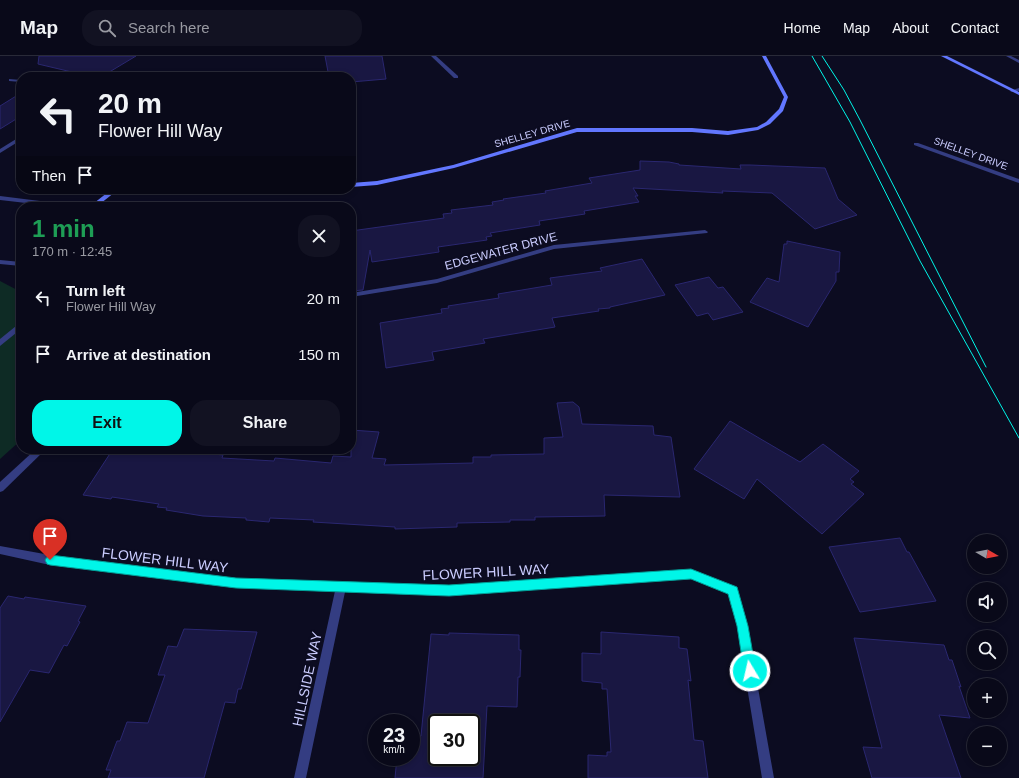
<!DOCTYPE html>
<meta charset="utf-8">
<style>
body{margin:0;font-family:Helvetica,sans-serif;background:#121222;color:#f1f3f6;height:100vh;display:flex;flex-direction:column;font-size:15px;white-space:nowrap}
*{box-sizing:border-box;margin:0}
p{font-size:13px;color:#999aa2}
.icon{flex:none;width:22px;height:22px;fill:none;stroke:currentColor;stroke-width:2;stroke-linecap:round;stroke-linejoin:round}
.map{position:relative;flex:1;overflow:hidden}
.sheet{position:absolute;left:16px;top:146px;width:340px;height:252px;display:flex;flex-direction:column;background:#090919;border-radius:16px;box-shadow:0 2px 6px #0003,0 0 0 1px #292a38}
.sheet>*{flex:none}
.top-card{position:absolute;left:16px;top:16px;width:340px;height:122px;border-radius:16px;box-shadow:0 2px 6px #0003,0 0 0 1px #292a38;background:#090919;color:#f1f3f6;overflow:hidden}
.needle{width:26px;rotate:99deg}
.tools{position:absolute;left:967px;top:478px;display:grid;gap:8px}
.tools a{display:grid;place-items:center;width:40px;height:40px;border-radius:50%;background:#090919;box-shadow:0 2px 6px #0003,0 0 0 1px #292a38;font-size:20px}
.speed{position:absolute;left:368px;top:658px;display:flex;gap:8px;font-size:20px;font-weight:700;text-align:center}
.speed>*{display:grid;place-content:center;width:52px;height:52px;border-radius:50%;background:#090919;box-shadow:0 2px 6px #0003,0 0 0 1px #292a38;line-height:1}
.speed small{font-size:10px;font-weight:400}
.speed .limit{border:2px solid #111;border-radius:6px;background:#fff;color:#111}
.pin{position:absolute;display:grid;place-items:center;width:34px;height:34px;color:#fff;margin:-41px -17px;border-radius:50% 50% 50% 0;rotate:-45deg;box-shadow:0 0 4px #0007}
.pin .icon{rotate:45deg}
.me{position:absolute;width:44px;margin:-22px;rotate:351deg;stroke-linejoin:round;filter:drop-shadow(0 0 3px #0008)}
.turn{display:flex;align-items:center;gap:14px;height:84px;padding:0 16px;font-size:18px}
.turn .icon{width:52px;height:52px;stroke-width:2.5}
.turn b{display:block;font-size:28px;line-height:34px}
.then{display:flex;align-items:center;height:38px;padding:0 16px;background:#0003;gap:8px;font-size:15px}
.round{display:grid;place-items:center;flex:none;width:42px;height:42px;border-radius:16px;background:#121222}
.summary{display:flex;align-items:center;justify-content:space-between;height:68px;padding:0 16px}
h1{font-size:24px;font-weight:700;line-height:30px;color:#1e9e55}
.primary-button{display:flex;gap:8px;margin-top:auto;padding:8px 16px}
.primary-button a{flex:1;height:46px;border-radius:16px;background:#00f6e8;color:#111;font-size:16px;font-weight:700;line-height:46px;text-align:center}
.primary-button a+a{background:#121222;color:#f1f3f6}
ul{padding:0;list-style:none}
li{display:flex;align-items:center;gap:12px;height:56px;padding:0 16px}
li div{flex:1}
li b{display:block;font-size:15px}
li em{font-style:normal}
header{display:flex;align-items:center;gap:24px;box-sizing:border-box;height:56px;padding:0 20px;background:#090919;border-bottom:1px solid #292a38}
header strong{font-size:19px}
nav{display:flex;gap:22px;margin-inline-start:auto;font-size:14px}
.search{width:280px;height:36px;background:#121222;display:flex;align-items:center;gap:10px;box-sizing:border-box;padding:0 14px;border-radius:16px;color:#999aa2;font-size:15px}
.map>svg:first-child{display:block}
.green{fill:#0e2b25}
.building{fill:#191742;stroke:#2a2770;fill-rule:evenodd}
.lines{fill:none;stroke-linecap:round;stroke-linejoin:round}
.lane{fill:#343d82;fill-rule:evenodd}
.street{fill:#343d82;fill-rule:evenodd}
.secondary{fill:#6277ff;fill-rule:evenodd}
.tram{stroke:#00f6e8;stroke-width:1}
.route{fill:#00f6e8;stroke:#00a097}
.labels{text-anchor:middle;stroke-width:4;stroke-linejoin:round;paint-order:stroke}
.far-street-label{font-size:10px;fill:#cbcdff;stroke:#0c0c21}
.street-label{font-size:12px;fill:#cbcdff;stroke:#0c0c21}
.near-street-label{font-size:14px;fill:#cbcdff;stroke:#0c0c21}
</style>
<header>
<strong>Map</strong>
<div class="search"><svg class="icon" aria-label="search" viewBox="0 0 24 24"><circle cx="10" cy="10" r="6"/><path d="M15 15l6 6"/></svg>Search here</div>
<nav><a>Home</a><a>Map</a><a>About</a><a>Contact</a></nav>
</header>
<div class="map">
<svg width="1019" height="722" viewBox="0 0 1019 722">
<rect width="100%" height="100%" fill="#0c0c21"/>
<polygon class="green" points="0,225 21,236 21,384 0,403"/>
<g class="building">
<polygon points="39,0 136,0 101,21 93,21 38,8"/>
<polygon points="325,0 382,0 386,23 351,26 351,21 329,21"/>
<polygon points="21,37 21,60 0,73 0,50"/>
<polygon points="640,105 669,106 679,108 679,109 741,113 740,109 750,109 825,112 838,143 857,159 815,173 772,137 722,135 723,137 633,132 638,140 635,140 639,146 584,155 585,158 539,165 540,169 490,177 492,180 486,181 487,184 438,191 439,196 372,206 370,194 363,234 351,235 351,175 444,162 443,158 452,157 451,154 493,149 492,146 504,144 503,143 546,137 545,135 592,127 589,122 640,114"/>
<polygon points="787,185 840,196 839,216 836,216 836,225 808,271 750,246 767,222 779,226 784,188 787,188"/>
<polygon points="642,203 665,239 610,251 610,252 598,253 599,255 552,262 555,271 483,283 485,287 432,296 434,304 386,312 380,267 442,257 441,253 449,252 448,250 499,242 498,238 552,229 550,222 602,215 600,212"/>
<polygon points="709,221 718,232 723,231 743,256 713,264 708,257 697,260 675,229"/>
<polygon points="573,346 579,351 582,368 653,370 654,379 671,381 680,441 604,439 605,460 535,461 535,464 510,464 510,466 457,467 457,471 395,473 395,471 313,466 314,464 270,462 269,466 246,464 246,462 203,460 166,454 167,452 157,451 159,448 112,441 111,443 83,439 113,393 164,393 223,399 222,402 274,405 275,402 331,407 333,400 351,401 351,374 379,376 372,402 386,403 384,409 473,407 473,401 491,401 491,399 544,398 544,382 563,381 557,347"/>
<polygon points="730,365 800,406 823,388 859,415 850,423 854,426 851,428 864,438 822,478 757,423 744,443 694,413"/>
<polygon points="900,482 907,496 909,496 936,545 860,556 829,491"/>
<polygon points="8,540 24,543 25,541 86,550 78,565 80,566 67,590 64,589 49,617 30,614 0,666 0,552"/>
<polygon points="184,573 257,576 241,633 238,633 235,647 225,646 204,722 108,722 111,714 106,714 117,685 120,685 127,666 148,667 165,619 158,619 168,590 177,591"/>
<polygon points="601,576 679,581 679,592 687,593 691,625 688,624 694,684 703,685 708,722 588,722 588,699 607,700 607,696 611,696 607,633 602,633 602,627 582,625 582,597 601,598"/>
<path d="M 449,577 L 519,579 L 519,594 L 521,594 L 520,621 L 518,621 L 517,651 L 487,650 L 483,722 L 395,722 L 397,701 L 411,701 L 411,679 L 421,680 L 431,578 L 449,579 ZM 437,667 L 471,667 L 471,701 L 437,701 Z"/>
<polygon points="854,582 944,589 949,604 952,604 961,631 959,630 970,662 939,659 961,722 872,722 863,691 882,692"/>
</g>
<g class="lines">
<polygon class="lane" points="431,0 436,0 458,20 458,22 454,22"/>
<g class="street">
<polygon points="1006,0 1011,0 1019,4 1019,7"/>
<polygon points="9,23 21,24 21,26 9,25"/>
<polygon points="1019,32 1019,35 1012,36 1010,35"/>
<polygon points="21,80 21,84 0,97 0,93"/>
<polygon points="914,87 918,87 1019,123 1019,127 914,89"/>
<polygon points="0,140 72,149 75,151 61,151 0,144"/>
<polygon points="705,174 708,176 707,177 554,193 437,227 351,241 351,237 437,223 554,189"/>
<polygon points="0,204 21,206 21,210 0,208"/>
<polygon points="21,266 21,273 0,290 0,283"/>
<polygon points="36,393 46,393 3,435 0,436 0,426"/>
<polygon points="0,490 50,499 236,522 449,530 691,513 736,532 738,535 747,570 774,722 762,722 737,570 729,538 691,523 449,540 345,536 306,722 294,722 335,535 236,532 50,509 0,498"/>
</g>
<g class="secondary">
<polygon points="762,0 766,0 788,41 783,55 770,68 758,74 728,79 692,76 577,76 454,112 377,129 351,131 351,127 377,125 453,109 577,72 692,72 728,75 757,71 766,66 779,53 784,41"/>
<polygon points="941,0 947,0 1019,36 1019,39"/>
<polygon points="112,133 119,133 96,151 89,151"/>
</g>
<g class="tram">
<polyline points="812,0 850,66 920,205 1019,382"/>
<polyline points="822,0 844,34 860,64 986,311"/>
</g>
</g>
<polygon class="route" points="50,499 236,522 449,529 691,513 737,531 748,570 756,615 754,620 750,621 746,620 744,615 737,570 728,538 691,523 449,540 236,532 50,509 47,508 45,504 47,501"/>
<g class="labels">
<g class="far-street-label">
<text transform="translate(532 77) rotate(-16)" y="4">SHELLEY DRIVE</text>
<text transform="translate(971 97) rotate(20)" y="4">SHELLEY DRIVE</text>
</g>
<g class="street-label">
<text transform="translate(501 195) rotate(-15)" y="4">EDGEWATER DRIVE</text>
</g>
<g class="near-street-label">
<text transform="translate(165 504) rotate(7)" y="5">FLOWER HILL WAY</text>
<text transform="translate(486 516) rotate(-3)" y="5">FLOWER HILL WAY</text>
<text transform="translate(307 623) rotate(-78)" y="5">HILLSIDE WAY</text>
</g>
</g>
</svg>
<div class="tools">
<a><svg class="needle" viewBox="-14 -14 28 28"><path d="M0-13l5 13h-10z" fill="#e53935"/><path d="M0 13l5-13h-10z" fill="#999aa2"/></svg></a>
<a><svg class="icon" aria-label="sound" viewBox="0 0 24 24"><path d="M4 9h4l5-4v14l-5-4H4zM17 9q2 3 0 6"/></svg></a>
<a><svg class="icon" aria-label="search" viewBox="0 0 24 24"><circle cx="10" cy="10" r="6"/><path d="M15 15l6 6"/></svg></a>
<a>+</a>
<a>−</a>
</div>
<div class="speed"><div>23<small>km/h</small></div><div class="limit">30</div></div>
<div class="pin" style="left:50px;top:504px;background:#d93025"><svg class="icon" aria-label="arrive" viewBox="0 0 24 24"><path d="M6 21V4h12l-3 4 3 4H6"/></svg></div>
<svg class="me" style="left:750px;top:615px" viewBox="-20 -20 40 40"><circle r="17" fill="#00f6e8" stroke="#fff" stroke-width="3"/><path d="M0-11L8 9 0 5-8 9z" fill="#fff"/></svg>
<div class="top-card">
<div class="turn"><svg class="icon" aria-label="left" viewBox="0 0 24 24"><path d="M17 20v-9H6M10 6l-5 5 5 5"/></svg><div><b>20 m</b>Flower Hill Way</div></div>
<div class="then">Then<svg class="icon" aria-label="arrive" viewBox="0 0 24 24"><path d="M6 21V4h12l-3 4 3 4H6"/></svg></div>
</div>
<section class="sheet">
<div class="summary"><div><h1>1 min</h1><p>170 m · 12:45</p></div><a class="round"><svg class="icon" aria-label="close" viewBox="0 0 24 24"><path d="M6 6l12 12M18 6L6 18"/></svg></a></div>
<ul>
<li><svg class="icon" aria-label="left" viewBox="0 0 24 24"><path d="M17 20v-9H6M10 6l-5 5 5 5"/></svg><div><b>Turn left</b><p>Flower Hill Way</p></div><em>20 m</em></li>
<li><svg class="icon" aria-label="arrive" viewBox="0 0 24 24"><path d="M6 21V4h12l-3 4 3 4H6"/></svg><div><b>Arrive at destination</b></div><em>150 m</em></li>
</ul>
<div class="primary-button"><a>Exit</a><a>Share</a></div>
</section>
</div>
